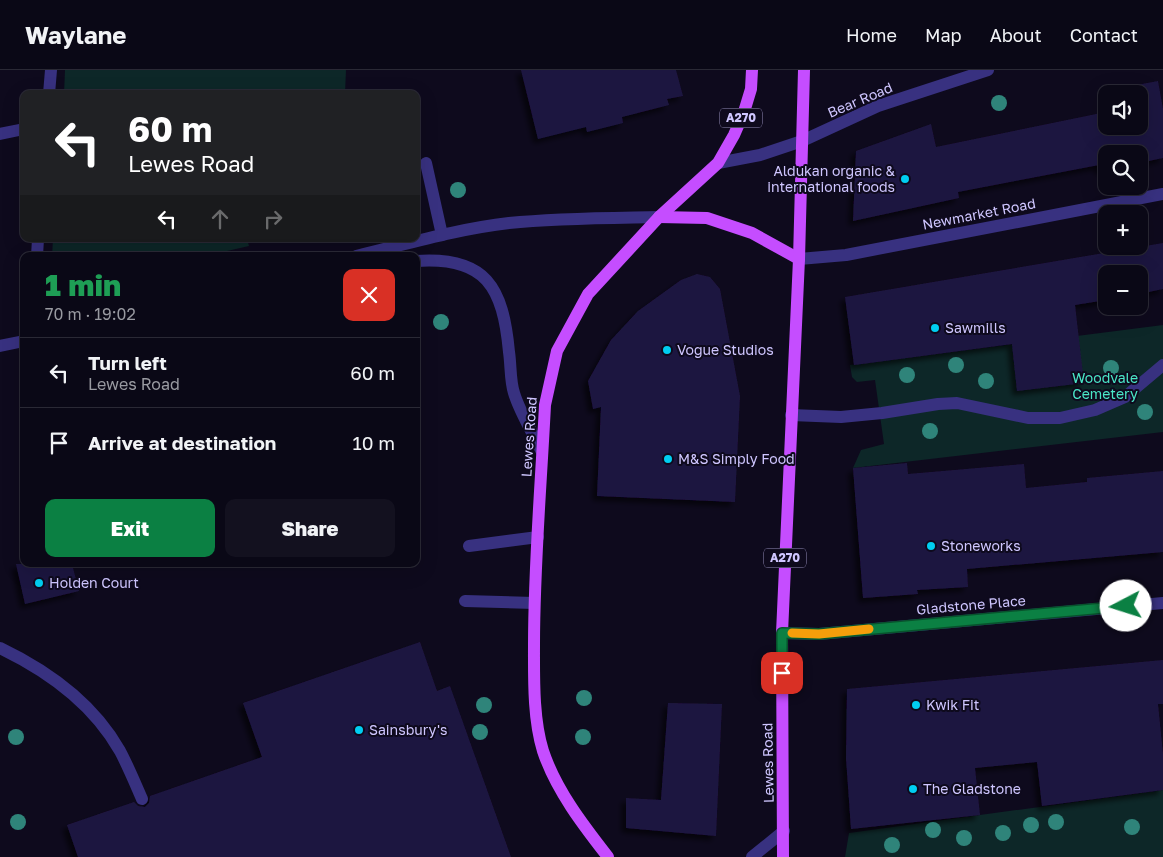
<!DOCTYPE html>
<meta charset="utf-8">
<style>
body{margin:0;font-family:"Golos Text",sans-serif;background:#13111f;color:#f1f3f6;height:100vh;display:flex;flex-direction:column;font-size:19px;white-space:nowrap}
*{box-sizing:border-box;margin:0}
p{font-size:16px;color:#999aa1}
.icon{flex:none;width:28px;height:28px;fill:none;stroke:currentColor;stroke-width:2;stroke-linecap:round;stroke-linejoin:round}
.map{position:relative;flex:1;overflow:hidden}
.details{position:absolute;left:20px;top:182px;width:400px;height:315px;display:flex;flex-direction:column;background:#0a0816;border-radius:10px;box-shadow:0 5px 20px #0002,0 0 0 1px #2a2935}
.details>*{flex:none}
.hud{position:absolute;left:20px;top:20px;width:400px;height:152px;border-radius:10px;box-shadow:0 5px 20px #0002,0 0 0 1px #2a2935;background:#202124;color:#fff;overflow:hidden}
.tools{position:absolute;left:1098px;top:15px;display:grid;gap:10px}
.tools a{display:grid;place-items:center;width:50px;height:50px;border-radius:10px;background:#0a0816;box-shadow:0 5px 20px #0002,0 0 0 1px #2a2935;font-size:25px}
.pin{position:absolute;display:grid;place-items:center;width:42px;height:42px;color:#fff;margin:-21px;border-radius:10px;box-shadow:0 2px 8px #0006}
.me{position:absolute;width:55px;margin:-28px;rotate:265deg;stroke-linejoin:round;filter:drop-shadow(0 0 4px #0008)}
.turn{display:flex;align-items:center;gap:18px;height:105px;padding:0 25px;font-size:22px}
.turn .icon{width:65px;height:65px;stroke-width:2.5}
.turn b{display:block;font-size:35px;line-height:42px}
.lanes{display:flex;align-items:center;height:48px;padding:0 25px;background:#0003;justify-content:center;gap:25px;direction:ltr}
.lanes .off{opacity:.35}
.round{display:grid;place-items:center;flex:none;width:52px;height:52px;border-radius:10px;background:#13111f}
.overview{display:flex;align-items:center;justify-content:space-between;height:85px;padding:0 25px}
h1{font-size:30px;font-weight:800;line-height:38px;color:#1e9e55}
.action{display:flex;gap:10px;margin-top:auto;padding:10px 25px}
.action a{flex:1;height:58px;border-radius:10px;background:#0b8043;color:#fff;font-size:20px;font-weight:800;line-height:58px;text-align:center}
.action a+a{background:#13111f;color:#f1f3f6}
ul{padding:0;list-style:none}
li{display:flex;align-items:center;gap:15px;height:70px;padding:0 25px;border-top:1px solid #2a2935}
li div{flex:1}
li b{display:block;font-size:19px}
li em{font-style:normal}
header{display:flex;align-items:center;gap:30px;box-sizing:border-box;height:70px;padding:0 25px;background:#0a0816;border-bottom:1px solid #2a2935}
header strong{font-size:24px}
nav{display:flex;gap:28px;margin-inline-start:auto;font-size:18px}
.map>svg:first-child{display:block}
.green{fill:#0d2728}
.building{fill:#1f1540;filter:url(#shadow)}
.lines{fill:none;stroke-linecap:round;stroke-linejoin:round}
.minor{stroke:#383180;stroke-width:12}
.major{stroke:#c54dff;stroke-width:12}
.tree{fill:#2f847a}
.route-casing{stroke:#07532c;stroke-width:12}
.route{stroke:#0b8043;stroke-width:9}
.slow{stroke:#f59e0b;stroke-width:9}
.poi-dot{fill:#00cef1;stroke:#0e0a1d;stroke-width:2}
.labels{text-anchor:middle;stroke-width:4;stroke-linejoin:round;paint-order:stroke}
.shield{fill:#0e0a1d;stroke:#958ebb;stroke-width:1}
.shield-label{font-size:12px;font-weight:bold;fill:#cfc6ff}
.street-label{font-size:14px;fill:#cfc6ff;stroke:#0e0a1d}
.poi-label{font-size:14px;fill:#cfc6ff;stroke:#0e0a1d;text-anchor:start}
.park-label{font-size:14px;fill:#4ae7c7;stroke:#0e0a1d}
</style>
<header>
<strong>Waylane</strong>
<nav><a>Home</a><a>Map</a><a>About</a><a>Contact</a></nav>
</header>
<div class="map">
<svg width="1163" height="787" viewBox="0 0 1163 787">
<defs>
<filter id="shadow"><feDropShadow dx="-4.5" dy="4.5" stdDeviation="2.5" flood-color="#0009"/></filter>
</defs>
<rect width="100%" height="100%" fill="#0e0a1d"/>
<g class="green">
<polygon points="65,0 346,0 345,24 64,24"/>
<polygon points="53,169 247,169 249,176 205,186 52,186"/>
<polygon points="1163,255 1163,362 853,398 861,380 884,374 875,310 857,312 852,307 850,295"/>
<polygon points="1163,720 1163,787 845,787 849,763"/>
</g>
<g class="building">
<polygon points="521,0 676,0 683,26 667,29 669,35 622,47 623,53 587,62 586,57 538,69"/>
<polygon points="1158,11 1163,39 1163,88 1139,93 1139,84 1106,84 1106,99 1100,100 1099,95 958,122 959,128 853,151 856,81 931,54 936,77 1106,42 1106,56 1139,56 1139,24 1127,24 1126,17"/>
<polygon points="1163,173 1163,219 1139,224 1139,204 1106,204 1106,230 1075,235 1084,313 1017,321 1012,274 854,295 845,227"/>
<polygon points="697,204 710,207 720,219 740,326 735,432 597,426 601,337 593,339 588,311 611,270 638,241 681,210"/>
<polygon points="907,393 908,404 1024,394 1026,418 1087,412 1087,408 1163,401 1163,482 967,499 968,517 917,520 918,524 863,528 853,398"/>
<polygon points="16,494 72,494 79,521 25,534"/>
<polygon points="420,572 437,621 450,616 511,787 78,787 67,755 134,732 138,736 145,737 149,733 150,726 262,687 243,633"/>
<polygon points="1163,590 1163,634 1158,634 1163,684 1163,720 1042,736 1037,692 975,698 980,745 851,759 846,688 847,619"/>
<polygon points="668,633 722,634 716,766 626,758 626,728 661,730"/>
</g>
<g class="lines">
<g class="minor">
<polyline points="49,24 51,0"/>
<polyline points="0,64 24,59"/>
<polyline points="426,93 442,165"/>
<polyline points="718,93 760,85 802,71 878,36 988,0"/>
<polyline points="37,186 38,169"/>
<path d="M 356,186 C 407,174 457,159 509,153 C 559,148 609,148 659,147"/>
<polyline points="799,189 846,185 1163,124"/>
<path d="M 416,191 C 486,186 503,217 509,282 C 511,295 510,311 514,323 C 520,343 533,363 542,382"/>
<polyline points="0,276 24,271"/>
<polyline points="791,345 841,347 882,343 938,334 957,333 1028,348 1060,348 1095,340 1125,327 1163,295"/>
<polyline points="469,476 538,467"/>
<polyline points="465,531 534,533"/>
<polyline points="782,563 819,564 1163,533"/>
<path d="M 0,578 C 48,601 93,633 120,681 C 128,696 135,713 142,729"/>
<polyline points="752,787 784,761"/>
</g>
<g class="major">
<polyline points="659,147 707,148 752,163 799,189"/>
<path d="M 608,787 C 583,755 556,720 543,681 C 533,649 534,608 534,575 C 534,495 541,415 545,335 L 557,281 L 588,224 L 659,147 L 718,93 L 734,65 L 744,42 L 751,19 L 752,0"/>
<polyline points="783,787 782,563 799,189 804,0"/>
</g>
</g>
<g class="tree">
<circle cx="999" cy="33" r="8"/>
<circle cx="458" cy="120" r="8"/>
<circle cx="441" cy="252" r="8"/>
<circle cx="956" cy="295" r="8"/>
<circle cx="1111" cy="298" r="8"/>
<circle cx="907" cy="305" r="8"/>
<circle cx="986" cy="311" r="8"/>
<circle cx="1145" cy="342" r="8"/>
<circle cx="930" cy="361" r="8"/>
<circle cx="584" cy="628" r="8"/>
<circle cx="484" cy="635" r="8"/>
<circle cx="480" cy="662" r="8"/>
<circle cx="16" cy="667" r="8"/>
<circle cx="583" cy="667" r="8"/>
<circle cx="18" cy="752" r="8"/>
<circle cx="1056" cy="752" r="8"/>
<circle cx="1031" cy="755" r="8"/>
<circle cx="1132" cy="757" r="8"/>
<circle cx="933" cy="760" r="8"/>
<circle cx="1003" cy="763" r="8"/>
<circle cx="964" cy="768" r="8"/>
<circle cx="892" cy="775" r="8"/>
</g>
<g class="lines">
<defs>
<polyline id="route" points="782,603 782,563 819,564 1126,536"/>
</defs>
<use href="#route" class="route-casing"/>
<use href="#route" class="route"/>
<polyline class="slow" points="792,563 819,564 869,559"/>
</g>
<g class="poi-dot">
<circle cx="905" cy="109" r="5"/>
<circle cx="935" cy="258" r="5"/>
<circle cx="667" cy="280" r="5"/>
<circle cx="668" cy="389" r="5"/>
<circle cx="931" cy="476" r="5"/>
<circle cx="39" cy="513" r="5"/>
<circle cx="916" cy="635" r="5"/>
<circle cx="359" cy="660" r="5"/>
<circle cx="913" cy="719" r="5"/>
</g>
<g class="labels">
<g class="shield">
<rect x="720" y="38.5" width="42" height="19" rx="4"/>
<rect x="764" y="478.5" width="42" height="19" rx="4"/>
</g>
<g class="shield-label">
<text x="741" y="52">A270</text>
<text x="785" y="492">A270</text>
</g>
<g class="street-label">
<text transform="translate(860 30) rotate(-23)" y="5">Bear Road</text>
<text transform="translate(979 144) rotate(-11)" y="5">Newmarket Road</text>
<text transform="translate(529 367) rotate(-86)" y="5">Lewes Road</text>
<text transform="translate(971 535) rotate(-5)" y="5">Gladstone Place</text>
<text transform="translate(768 693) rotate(-91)" y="5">Lewes Road</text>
</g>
<g class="poi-label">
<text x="895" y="106" text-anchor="end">Aldukan organic &amp;<tspan x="895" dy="16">international foods</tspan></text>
<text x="945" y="263">Sawmills</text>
<text x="677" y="285">Vogue Studios</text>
<text x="678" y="394">M&amp;S Simply Food</text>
<text x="941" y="481">Stoneworks</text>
<text x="49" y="518">Holden Court</text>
<text x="926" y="640">Kwik Fit</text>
<text x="369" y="665">Sainsbury's</text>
<text x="923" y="724">The Gladstone</text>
</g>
<g class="park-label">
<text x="1105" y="313">Woodvale<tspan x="1105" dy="16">Cemetery</tspan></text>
</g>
</g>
</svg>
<div class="tools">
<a><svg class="icon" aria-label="sound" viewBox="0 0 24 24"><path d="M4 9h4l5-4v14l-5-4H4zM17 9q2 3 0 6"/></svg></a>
<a><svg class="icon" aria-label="search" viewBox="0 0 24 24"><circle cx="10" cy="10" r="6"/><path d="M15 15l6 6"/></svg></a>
<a>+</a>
<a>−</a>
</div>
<div class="pin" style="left:782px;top:603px;background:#d93025"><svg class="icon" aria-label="arrive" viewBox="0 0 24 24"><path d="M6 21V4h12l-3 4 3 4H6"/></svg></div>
<svg class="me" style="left:1126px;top:536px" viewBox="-20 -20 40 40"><circle r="19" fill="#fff"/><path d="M0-13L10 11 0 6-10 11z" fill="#0b8043"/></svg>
<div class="hud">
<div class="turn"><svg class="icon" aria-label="left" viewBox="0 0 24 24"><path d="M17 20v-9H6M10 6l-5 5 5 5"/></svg><div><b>60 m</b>Lewes Road</div></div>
<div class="lanes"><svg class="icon" aria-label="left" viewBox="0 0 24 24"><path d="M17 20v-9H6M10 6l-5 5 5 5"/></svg><svg class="icon off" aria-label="ahead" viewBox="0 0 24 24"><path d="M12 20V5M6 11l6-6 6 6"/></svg><svg class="icon off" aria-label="right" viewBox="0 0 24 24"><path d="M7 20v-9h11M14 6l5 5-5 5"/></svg></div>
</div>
<section class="details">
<div class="overview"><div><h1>1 min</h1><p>70 m · 19:02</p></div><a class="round" style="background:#d93025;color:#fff"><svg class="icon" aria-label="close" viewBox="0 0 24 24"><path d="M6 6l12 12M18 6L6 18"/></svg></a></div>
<ul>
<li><svg class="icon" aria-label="left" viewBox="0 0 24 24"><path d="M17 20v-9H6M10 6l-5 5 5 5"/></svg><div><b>Turn left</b><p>Lewes Road</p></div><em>60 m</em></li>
<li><svg class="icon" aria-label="arrive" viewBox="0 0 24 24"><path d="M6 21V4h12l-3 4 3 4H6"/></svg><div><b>Arrive at destination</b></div><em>10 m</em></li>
</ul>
<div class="action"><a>Exit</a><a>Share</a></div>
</section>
</div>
